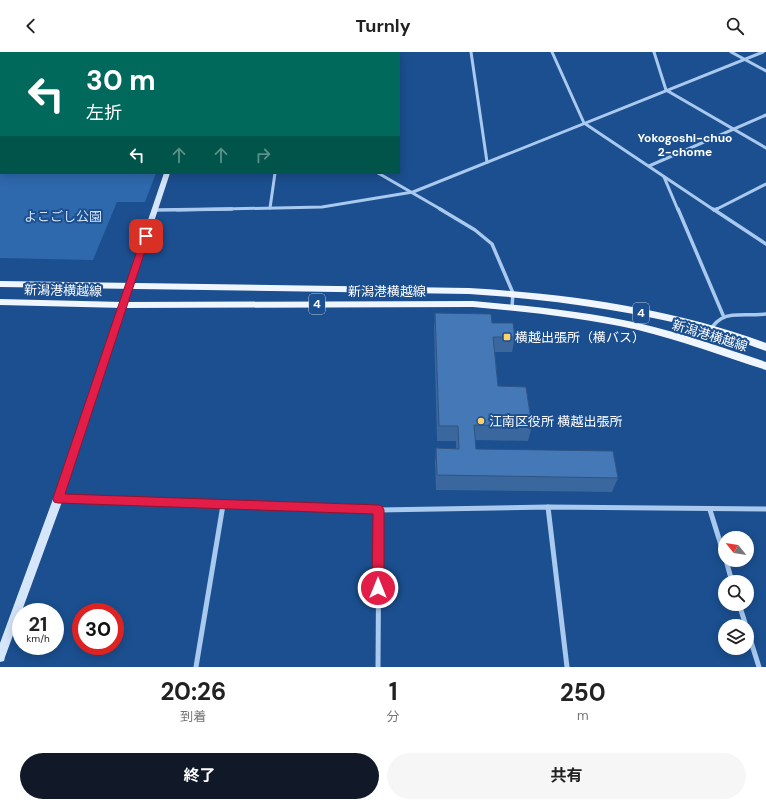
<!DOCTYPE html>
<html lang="ja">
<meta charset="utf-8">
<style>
body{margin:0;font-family:"DM Sans","Noto Sans JP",sans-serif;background:#f6f6f6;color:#222;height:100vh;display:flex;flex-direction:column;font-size:15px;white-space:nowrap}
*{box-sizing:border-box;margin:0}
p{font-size:13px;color:#767676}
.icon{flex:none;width:22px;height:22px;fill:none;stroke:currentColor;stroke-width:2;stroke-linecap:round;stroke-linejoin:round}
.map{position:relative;height:615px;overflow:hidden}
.drawer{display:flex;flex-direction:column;background:#fff;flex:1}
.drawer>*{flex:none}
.top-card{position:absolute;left:0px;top:0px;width:400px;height:122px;box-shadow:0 2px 10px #0003;background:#00695c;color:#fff;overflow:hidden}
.needle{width:26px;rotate:300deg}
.tools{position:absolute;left:718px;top:479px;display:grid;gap:8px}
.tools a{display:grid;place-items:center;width:36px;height:36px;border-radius:50%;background:#fff;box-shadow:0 2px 10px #0003;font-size:20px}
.speed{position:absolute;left:12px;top:551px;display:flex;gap:8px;font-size:20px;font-weight:700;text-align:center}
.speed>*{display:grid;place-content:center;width:52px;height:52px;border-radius:50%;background:#fff;box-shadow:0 2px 10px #0003;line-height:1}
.speed small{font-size:10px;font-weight:400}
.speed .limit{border:6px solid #d22;background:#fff;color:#111}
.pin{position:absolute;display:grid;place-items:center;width:34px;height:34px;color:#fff;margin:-17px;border-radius:8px;box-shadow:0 2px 6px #0006}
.me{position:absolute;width:44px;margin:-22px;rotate:0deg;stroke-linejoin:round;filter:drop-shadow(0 0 3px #0008)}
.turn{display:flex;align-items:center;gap:14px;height:84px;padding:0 20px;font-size:18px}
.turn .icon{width:52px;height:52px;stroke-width:2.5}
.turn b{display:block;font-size:28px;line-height:34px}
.lanes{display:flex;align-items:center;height:38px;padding:0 20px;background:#0003;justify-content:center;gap:20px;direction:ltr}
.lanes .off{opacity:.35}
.eta{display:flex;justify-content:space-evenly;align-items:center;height:68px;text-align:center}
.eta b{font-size:24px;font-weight:700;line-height:28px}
.button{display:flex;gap:8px;margin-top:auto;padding:8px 20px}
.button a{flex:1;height:46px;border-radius:24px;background:#111827;color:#fff;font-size:16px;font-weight:700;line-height:46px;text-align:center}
.button a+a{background:#f6f6f6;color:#222}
header{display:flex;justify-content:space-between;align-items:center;height:52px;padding:0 20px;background:#fff;font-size:18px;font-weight:700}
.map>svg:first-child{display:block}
.green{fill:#2e69ad}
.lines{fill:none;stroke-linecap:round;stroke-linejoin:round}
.street-far2{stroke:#a9c9ee;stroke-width:3}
.street-far1{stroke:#a9c9ee;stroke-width:3.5}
.street{stroke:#a9c9ee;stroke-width:5}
.secondary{fill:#d6e6fa;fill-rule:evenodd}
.primary{fill:#f0f6ff;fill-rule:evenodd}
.wall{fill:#3a679d}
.building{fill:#4478b7;stroke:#305480}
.route{fill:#e11d48;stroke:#92132f}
.poi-dot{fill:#ffd166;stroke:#1b4f8f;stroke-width:1.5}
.labels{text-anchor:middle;stroke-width:4;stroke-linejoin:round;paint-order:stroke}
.far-neighbourhood-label{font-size:12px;font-weight:bold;fill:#fff;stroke:#1b4f8f}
.shield{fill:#1b4f8f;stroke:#bbcadd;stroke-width:1}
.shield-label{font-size:12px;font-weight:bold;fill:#fff}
.park-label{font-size:13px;fill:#cfe3fa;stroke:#1b4f8f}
.street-label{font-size:13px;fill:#fff;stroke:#1b4f8f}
.poi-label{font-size:13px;fill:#fff;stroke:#1b4f8f;text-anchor:start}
</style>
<header><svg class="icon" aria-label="back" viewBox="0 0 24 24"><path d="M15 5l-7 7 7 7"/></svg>Turnly<svg class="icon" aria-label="search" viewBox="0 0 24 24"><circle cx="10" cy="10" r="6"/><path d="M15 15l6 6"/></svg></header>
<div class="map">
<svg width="766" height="615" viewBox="0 0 766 615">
<rect width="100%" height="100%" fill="#1b4f8f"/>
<polygon class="green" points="0,0 201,0 1,1 1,121 156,121 145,150 117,150 93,208 0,206"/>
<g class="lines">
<g class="street-far2">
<polyline points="298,0 318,0"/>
<polyline points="471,0 487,110"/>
<polyline points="552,0 584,71 714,158"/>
<polyline points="654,0 666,38 766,96"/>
<polyline points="731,0 766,19"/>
<polyline points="649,114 766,63"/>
<polyline points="378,121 442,158"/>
<polyline points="664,125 678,158"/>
<polyline points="270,156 275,121"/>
<polyline points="177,158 322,155 413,140 763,0"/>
<polyline points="715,158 766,132"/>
</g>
<g class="street-far1">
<polyline points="440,157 475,178 492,192 513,241 512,255"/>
<polyline points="678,157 723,263"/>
<polyline points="713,157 766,192"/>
<polyline points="155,158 232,157"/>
<polyline points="714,158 717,157"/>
<path d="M 701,292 C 721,255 729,265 766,262"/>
</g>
<g class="street">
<polyline points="58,447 379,458 548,455 766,457"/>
<polyline points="548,455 567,615"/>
<polyline points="710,458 725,506"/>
<polyline points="726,508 732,530"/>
<polyline points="739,552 746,574"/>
<polyline points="747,577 759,615"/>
<polyline points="196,615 223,453"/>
<polyline points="378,615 379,458"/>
</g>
<g class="secondary">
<rect x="205" y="0" width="6" height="1"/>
<polygon points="164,121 170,121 63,447 5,605 4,609 0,610 0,591 53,447"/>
</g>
<g class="primary">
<path d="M 0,229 L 469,236 C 570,242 671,256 766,291 L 766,299 C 746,292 726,283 706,278 C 628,258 549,247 469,242 L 0,235 Z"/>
<path d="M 0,247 L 123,250 L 473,249 C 528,254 584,259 638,271 C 682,281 724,296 766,310 L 766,318 C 723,304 682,289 638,278 C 584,266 528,260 473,255 L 123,256 L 0,253 Z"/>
</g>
</g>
<polygon class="wall" points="435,261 492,271 515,285 512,300 495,300 498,334 532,374 528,389 475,388 476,397 618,426 612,440 436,438 435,411 436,396 456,397 456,389 437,389 434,277"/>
<polygon class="building" points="435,261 491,262 492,271 513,271 515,285 493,285 498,334 526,335 532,374 474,373 476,397 613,399 618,426 437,423 436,396 459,397 458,374 439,374"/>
<polygon class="route" points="146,181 150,184 65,442 379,453 382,454 384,458 384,536 382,540 378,542 374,540 372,536 373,462 58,451 54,450 53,446 142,184"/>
<g class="poi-dot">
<rect x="503" y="281" width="8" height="8" rx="2"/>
<circle cx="481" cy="369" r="4"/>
</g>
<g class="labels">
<g class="far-neighbourhood-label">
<text x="685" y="90">Yokogoshi-chuo<tspan x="685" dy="14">2-chome</tspan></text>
</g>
<g class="shield">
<rect x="309" y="242" width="16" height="20" rx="3"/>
<rect x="633" y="251" width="16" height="20" rx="3"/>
</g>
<g class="shield-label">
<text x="317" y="256">4</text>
<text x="641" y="265">4</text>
</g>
<g class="park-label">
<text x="63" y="169">よこごし公園</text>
</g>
<g class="street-label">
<text transform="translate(63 238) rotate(1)" y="5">新潟港横越線</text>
<text x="387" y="244">新潟港横越線</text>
<text transform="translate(710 283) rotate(17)" y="5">新潟港横越線</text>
</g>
<g class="poi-label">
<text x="515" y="290">横越出張所（横バス）</text>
<text x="489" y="374">江南区役所 横越出張所</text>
</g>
</g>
</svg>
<div class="tools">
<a><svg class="needle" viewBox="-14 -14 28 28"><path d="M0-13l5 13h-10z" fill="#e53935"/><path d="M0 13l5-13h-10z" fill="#767676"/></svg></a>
<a><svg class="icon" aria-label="search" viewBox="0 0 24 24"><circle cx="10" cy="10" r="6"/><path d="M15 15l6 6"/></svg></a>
<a><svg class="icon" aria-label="layers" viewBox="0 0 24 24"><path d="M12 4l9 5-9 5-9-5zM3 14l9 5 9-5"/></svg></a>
</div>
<div class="speed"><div>21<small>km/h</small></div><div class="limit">30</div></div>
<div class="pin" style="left:146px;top:184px;background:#d93025"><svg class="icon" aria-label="arrive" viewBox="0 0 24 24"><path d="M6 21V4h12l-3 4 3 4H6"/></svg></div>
<svg class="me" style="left:378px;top:536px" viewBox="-20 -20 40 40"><circle r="17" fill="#e11d48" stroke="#fff" stroke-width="3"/><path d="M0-11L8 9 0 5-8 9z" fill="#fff"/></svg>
<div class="top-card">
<div class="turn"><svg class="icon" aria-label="left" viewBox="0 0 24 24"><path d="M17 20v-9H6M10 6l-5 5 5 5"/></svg><div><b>30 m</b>左折</div></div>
<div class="lanes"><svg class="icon" aria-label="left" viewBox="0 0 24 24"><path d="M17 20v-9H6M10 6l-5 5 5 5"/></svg><svg class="icon off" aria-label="ahead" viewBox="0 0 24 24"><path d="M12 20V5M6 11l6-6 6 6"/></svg><svg class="icon off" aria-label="ahead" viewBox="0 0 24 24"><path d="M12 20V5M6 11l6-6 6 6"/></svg><svg class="icon off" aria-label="right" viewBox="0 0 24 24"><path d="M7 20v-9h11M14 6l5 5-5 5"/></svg></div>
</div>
</div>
<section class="drawer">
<div class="eta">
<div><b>20:26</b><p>到着</p></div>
<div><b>1</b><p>分</p></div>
<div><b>250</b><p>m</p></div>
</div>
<div class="button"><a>終了</a><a>共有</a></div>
</section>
